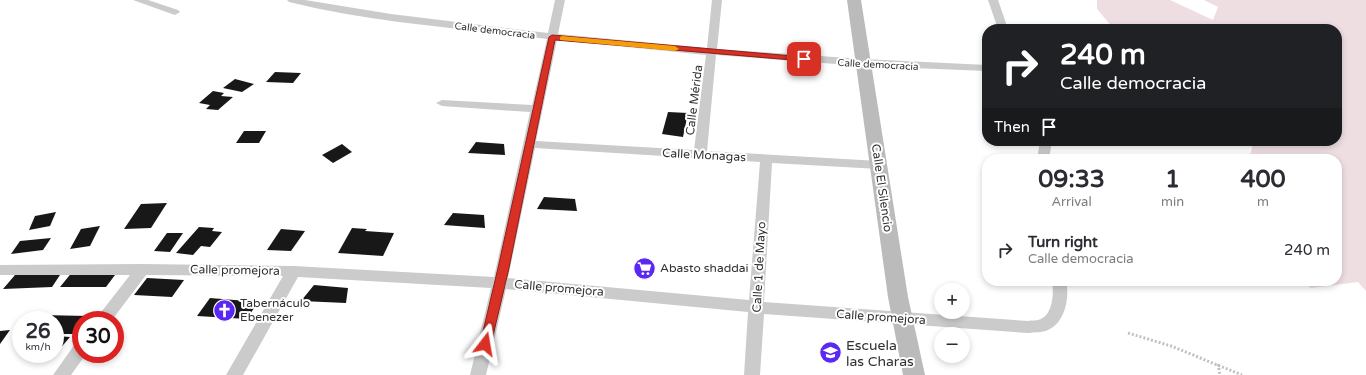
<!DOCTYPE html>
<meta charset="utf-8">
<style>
body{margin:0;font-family:"Varela Round",sans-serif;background:#f2f2f3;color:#2b2b33;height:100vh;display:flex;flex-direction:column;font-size:15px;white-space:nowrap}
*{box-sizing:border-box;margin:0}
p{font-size:13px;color:#7c7c81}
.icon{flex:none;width:22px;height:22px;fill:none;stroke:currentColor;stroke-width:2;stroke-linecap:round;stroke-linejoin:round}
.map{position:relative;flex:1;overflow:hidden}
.sheet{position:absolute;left:982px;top:154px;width:360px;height:132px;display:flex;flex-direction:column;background:#fff;border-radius:16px;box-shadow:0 2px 6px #0003}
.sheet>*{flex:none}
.hud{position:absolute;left:982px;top:24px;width:360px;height:122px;border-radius:16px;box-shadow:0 2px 6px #0003;background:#202124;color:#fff;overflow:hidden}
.tools{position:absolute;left:934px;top:283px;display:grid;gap:8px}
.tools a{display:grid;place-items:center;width:36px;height:36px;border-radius:50%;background:#fff;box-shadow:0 2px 6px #0003;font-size:20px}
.speed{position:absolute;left:12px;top:311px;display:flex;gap:8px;font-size:20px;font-weight:700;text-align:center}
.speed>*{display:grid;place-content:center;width:52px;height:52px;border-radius:50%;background:#fff;box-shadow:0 2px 6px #0003;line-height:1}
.speed small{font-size:10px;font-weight:400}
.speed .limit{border:6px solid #d22;background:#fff;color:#111}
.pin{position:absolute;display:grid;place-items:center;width:34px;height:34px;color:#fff;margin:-17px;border-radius:8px;box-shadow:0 2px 6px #0006}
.me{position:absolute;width:44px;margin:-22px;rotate:14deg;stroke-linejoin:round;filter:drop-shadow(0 0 3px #0008)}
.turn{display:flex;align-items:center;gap:14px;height:84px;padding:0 12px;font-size:18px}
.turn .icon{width:52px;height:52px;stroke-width:2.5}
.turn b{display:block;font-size:28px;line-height:34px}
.then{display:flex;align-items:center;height:38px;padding:0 12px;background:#0003;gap:8px;font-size:15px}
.eta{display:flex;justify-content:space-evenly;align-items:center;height:68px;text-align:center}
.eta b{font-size:24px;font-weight:800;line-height:28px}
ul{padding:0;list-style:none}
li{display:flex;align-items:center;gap:12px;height:56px;padding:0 12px}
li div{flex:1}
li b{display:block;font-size:15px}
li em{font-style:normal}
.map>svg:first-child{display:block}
.green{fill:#eedee2}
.building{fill:#181818}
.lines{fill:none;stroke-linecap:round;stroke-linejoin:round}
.path{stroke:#c1c1c1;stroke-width:3;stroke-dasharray:2 2;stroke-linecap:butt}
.street{fill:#cbcbcb;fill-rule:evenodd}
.secondary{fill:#bbb;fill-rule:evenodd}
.route{fill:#d93025;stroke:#8d1f18}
.slow{fill:#f59e0b}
.labels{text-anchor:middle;stroke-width:4;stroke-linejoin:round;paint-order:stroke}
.far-street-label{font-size:10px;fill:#313131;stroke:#fff}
.street-label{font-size:12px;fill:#313131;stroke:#fff}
.poi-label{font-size:12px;fill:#313131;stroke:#fff;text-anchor:start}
.near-poi-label{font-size:14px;fill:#313131;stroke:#fff;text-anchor:start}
</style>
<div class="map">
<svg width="1366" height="375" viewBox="0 0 1366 375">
<rect width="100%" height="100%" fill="#fff"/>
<polygon class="green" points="1097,0 1170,0 1213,20 1218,7 1204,0 1366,0 1366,291 1358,282 1311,288 1302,281 1337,281 1337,159 1249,159 1252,148 1250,141 1337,141 1337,29 1114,29 1097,9"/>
<g class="building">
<polygon points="275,72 301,73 293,83 266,82"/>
<polygon points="235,79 254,84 242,92 223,88"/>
<polygon points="213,91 224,93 221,96 233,97 218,110 206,109 210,105 199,103"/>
<polygon points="668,112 688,113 683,137 662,134"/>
<polygon points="244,131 266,131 259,143 236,143"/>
<polygon points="476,142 504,144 505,155 468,153"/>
<polygon points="342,144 352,152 333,163 322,155"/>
<polygon points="544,197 575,199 577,211 537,209"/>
<polygon points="167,203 151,228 124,229 141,204"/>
<polygon points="56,212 50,226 29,230 35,216"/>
<polygon points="453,213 484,215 485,228 444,225"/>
<polygon points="100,226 90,246 70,249 81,229"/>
<polygon points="199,227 214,228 212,231 222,232 210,247 201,246 193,255 176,253"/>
<polygon points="352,228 367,229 365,231 394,233 383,256 338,253"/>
<polygon points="281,229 305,231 291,251 267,250"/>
<polygon points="167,233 183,233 170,252 154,251"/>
<polygon points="51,238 43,250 11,254 20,241"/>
<polygon points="73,271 118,271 106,287 60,287"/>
<polygon points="62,272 52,287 3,289 15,275"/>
<polygon points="147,278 184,280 172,297 134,295"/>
<polygon points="314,285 348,288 346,303 301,301"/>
<polygon points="210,298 258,302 247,319 197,316"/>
<polygon points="41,315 88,316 85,320 81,320 81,325 74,334 55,334 55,320 37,320"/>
<polygon points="10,330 0,344 0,331"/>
<polygon points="55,336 70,337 58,351 55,351"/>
</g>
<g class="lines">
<g class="path">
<polyline points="1128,333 1171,346 1242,375"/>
<polyline points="1218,364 1220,375"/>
</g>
<g class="street">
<polygon points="133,0 148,0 178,10 180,12 175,15 172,14"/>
<path d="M 287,0 L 305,0 L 391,14 L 548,33 L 555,0 L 565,0 L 558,34 L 707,48 L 712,0 L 722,0 L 717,49 L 863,59 L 987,65 L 987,71 L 863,66 L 716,55 L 707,151 L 879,161 L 883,162 L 885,165 L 883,168 L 879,169 L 772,163 L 764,302 L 1028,321 C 1032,320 1037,321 1041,319 C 1053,313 1054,293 1052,281 L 1066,281 C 1070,297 1065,321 1050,329 C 1043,333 1035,332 1028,333 L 764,314 L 760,375 L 744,375 L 748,312 L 506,289 L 486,375 L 470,375 L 491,288 L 298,277 L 243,375 L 226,375 L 283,276 L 146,275 L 112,320 L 95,320 L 130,275 L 0,275 L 0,265 L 142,264 L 294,266 L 494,277 L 530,112 L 442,106 L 436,103 L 442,100 L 532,105 L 547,39 C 461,28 373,23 289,2 ZM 557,40 L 706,55 L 694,150 L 536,141 ZM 535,148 L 760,162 L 749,300 L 508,278 Z"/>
<polygon points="988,0 998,0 1008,29 998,29"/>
<polygon points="1040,141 1052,141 1049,159 1037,159"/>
<polygon points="81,342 81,354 86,354 71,375 53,375 75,344"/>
</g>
<polygon class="secondary" points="847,0 861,0 908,297 925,375 903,375 888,297"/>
</g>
<polygon class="route" points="552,35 804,57 807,59 804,61 555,40 509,268 491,344 489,348 481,348 480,344 498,268 549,37"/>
<polygon class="slow" points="562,36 675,46 679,49 675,51 560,40 560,37"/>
<defs>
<symbol id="supermarket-disc" viewBox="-11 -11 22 22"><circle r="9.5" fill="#5a28f3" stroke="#fff"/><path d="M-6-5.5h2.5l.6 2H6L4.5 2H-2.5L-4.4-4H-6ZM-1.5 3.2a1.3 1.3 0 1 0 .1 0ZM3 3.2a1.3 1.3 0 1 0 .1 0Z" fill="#fff"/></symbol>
<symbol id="church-disc" viewBox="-11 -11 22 22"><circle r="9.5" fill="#5a28f3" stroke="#fff"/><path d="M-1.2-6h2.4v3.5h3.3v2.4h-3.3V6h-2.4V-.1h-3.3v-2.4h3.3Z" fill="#fff"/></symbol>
<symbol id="school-disc" viewBox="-11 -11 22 22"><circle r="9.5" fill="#5a28f3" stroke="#fff"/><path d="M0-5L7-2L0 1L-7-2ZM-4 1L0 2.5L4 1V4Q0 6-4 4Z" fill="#fff"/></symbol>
</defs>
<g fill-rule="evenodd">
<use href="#supermarket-disc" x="632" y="256" width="25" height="25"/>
<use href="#church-disc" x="212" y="298" width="25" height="25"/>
<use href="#school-disc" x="818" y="340" width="25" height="25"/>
</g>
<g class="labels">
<g class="far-street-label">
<text transform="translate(495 30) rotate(7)" y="4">Calle democracia</text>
<text transform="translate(878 64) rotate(3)" y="4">Calle democracia</text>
</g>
<g class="street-label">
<text transform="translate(694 100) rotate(-83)" y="4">Calle Mérida</text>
<text transform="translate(704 155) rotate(3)" y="4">Calle Monagas</text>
<text transform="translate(882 188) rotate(82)" y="4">Calle El Silencio</text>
<text transform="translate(759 267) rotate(-87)" y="4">Calle 1 de Mayo</text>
<text transform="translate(235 270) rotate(1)" y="4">Calle promejora</text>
<text transform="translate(559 288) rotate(5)" y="4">Calle promejora</text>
<text transform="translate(881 317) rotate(4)" y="4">Calle promejora</text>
</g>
<g class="poi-label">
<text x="660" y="272">Abasto shaddai</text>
<text x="240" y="307">Tabernáculo<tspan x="240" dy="14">Ebenezer</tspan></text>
</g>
<g class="near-poi-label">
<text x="846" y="350">Escuela<tspan x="846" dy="16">las Charas</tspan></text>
</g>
</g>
</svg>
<div class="tools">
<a>+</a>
<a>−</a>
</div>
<div class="speed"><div>26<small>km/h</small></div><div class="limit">30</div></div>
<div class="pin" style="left:804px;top:59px;background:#d93025"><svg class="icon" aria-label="arrive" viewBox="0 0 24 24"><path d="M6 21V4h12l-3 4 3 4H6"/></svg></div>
<svg class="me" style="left:485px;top:344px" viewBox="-20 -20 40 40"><path d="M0-17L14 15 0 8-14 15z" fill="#d93025" stroke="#fff" stroke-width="4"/></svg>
<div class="hud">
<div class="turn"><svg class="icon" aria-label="right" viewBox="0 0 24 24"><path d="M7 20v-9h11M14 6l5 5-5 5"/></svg><div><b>240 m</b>Calle democracia</div></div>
<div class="then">Then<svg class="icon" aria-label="arrive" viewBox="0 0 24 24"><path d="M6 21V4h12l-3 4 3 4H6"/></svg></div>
</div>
<section class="sheet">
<div class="eta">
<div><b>09:33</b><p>Arrival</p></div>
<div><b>1</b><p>min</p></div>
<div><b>400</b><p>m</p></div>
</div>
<ul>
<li><svg class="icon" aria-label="right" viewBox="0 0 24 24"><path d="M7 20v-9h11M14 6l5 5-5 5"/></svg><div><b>Turn right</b><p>Calle democracia</p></div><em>240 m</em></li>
</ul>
</section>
</div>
